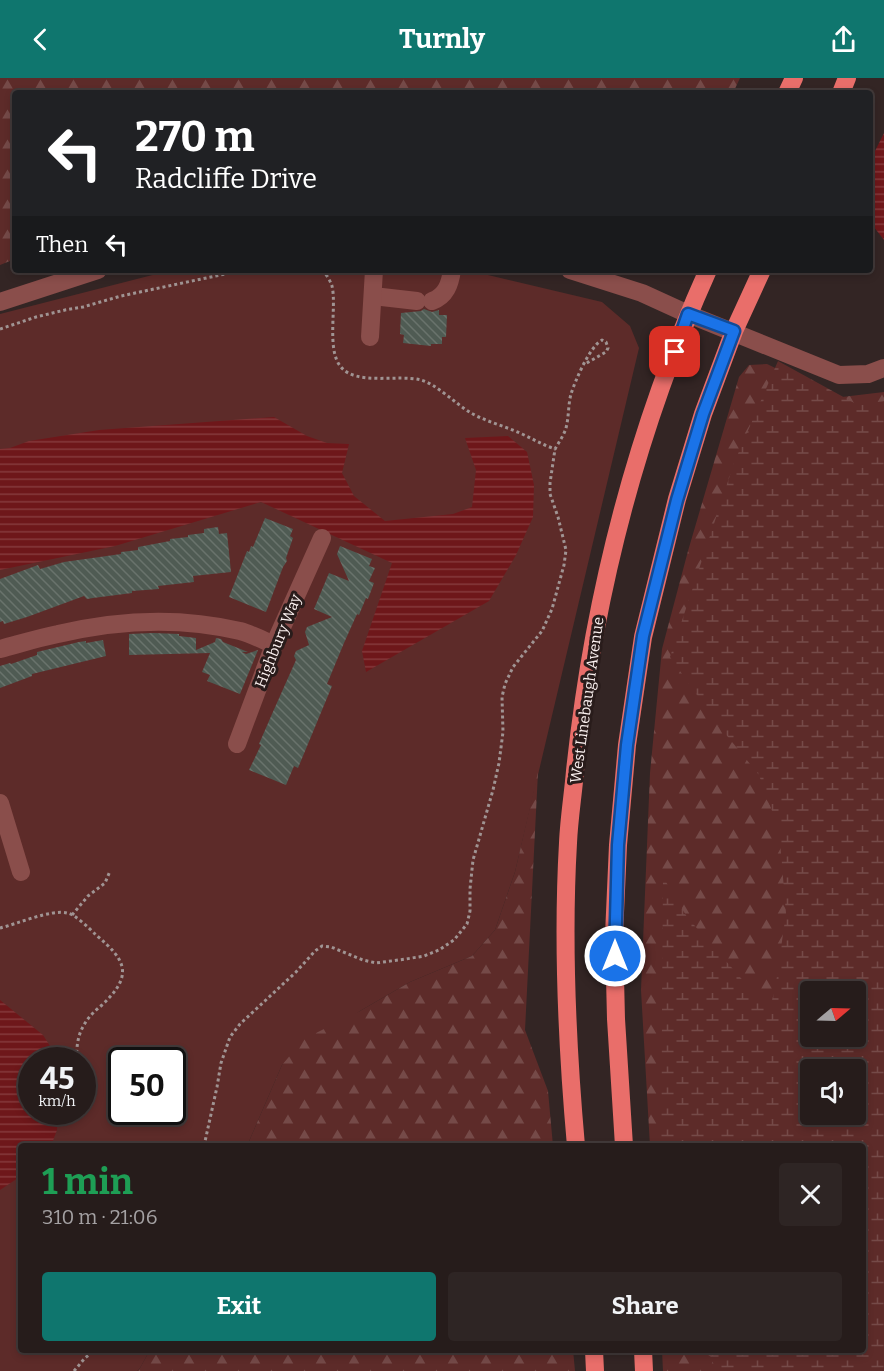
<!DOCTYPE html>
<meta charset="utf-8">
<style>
body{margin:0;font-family:Bitter,serif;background:#2e2524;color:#f1f3f6;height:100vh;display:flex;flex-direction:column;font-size:22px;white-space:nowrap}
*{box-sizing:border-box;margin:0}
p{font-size:20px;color:#a4a1a3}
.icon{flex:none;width:33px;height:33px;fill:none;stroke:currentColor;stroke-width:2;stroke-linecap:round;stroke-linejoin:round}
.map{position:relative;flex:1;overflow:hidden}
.sheet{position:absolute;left:18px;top:1065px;width:848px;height:210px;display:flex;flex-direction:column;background:#261c1b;border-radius:6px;box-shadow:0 3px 9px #0003,0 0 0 2px #423a3a}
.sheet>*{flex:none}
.top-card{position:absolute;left:12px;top:12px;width:861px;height:183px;border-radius:6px;box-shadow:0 3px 9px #0003,0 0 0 2px #423a3a;background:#202124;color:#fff;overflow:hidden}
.needle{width:39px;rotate:71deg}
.tools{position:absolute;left:800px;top:903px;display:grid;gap:12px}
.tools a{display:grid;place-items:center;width:66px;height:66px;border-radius:6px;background:#261c1b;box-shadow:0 3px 9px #0003,0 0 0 2px #423a3a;font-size:30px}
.speed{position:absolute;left:18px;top:969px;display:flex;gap:12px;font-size:30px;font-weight:700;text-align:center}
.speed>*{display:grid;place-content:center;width:78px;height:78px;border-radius:50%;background:#261c1b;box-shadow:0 3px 9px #0003,0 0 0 2px #423a3a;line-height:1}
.speed small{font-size:15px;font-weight:400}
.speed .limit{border:3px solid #111;border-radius:9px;background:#fff;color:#111}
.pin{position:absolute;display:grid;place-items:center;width:51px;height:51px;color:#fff;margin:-26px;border-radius:12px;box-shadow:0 3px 9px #0006}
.me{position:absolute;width:66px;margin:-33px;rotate:0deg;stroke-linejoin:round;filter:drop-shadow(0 0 4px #0008)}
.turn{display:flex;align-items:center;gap:21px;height:126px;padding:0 24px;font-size:27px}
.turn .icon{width:78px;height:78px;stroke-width:2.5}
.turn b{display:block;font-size:42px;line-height:51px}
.then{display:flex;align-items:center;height:57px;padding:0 24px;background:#0003;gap:12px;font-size:22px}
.round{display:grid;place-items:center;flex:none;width:63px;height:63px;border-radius:6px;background:#2e2524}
.headline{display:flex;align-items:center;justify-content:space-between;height:102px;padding:0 24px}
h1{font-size:36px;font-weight:700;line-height:45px;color:#1e9e55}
.button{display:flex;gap:12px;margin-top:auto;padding:12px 24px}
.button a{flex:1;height:69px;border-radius:6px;background:#0f766e;color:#fff;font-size:24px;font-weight:700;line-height:69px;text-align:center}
.button a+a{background:#2e2524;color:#f1f3f6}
header{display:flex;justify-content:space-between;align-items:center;height:78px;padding:0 24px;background:#0f766e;color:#fff;font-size:27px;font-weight:700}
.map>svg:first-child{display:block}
.grass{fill:#5d2b29;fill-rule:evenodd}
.forest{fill:url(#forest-firs);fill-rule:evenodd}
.wetland{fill:url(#wetland-marsh);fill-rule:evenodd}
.water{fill:url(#water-rules)}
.building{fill:url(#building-back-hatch)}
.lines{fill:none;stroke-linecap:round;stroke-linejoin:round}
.path{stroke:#a09493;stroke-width:3;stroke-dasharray:3 3;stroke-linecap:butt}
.minor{stroke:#8a4e4b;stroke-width:18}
.major{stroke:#e96e6a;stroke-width:18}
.route-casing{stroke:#114b97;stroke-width:15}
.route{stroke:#1a73e8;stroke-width:10}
.labels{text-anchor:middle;stroke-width:6;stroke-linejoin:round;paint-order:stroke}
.street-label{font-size:15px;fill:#fbf1f0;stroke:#291c1b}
</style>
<header><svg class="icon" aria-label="back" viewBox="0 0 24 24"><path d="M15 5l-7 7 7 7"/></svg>Turnly<svg class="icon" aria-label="share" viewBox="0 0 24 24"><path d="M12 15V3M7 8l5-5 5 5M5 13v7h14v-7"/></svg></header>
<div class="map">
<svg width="884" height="1293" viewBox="0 0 884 1293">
<defs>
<pattern id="forest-firs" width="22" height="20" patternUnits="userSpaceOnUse" patternTransform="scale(1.5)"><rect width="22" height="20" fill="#5d2b29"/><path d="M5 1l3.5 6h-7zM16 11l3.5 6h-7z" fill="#754a48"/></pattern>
<pattern id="wetland-marsh" width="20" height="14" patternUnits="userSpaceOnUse" patternTransform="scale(1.5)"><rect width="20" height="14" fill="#5d2b29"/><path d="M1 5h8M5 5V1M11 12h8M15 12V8" fill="none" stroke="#754a48"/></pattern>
<pattern id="water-rules" width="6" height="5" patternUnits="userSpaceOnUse" patternTransform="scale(1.5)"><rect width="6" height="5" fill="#6e171a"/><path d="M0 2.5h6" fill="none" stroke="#84393c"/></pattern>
<pattern id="building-back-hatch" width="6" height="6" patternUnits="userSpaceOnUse" patternTransform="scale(1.5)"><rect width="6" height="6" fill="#4f5b53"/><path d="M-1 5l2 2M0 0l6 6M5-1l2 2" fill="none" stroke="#69736c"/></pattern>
</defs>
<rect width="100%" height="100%" fill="#332524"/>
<path class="grass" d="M 172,192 L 467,192 L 602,224 L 630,248 L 639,270 L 515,794 L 495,852 L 472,878 L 410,904 L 360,933 L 282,987 L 247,1068 L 21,1068 L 21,1272 L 150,1272 L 140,1290 L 137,1293 L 0,1293 L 0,236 ZM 32,982 L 82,982 L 82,1034 L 32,1034 ZM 122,982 L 172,982 L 172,1034 L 122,1034 Z"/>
<g class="forest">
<polygon points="0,0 740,0 733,15 15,15 15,181 0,187"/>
<path d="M 767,286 L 798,301 L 842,319 L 884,314 L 884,1293 L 663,1293 L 662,1272 L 862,1272 L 862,1068 L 650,1068 L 641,912 L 650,695 L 662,571 L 688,473 L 739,299 L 749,287 ZM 810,914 L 855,914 L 855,958 L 810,958 ZM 810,992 L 855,992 L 855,1036 L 810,1036 Z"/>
<polygon points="538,694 525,952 548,1013 553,1068 247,1068 282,987 304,961 360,933 410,904 472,878 495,852 515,794"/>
<polygon points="150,1272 573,1272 575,1293 137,1293 140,1290"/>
</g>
<path class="wetland" d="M 778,283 L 858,327 L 884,323 L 884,1293 L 716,1293 L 711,1279 L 701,1272 L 862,1272 L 862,1068 L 661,1068 L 663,799 L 687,839 L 769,932 L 775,912 L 786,835 L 779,752 L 759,697 L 719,648 L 670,579 L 734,385 ZM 810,914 L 855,914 L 855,958 L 810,958 ZM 810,992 L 855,992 L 855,1036 L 810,1036 Z"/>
<g class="water">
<polygon points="884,55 884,162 870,144 870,83"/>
<polygon points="274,339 307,358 327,365 349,366 342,395 354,418 385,443 453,436 472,429 476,392 465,360 508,358 527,374 534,407 533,439 516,477 489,523 366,594 362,573 392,485 261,424 115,468 0,492 0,371 10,370 29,363 99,352"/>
<polygon points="0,922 43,957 50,968 56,981 57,982 32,982 32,1034 58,1034 57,1052 51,1068 21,1068 21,1098 0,1112"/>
</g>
<g class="building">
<polygon points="424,231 432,234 439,232 439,237 447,237 446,259 442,259 442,266 431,266 431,268 403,265 404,257 400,256 401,235 421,233"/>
<polygon points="265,440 293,451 290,458 293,460 286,480 287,483 283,489 266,534 229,519 247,473 249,474 251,468 253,469"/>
<polygon points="218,449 219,456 227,455 231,494 193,498 194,504 158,508 159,511 132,513 132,515 93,520 87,521 84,518 27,539 4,546 3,543 0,544 0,501 38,487 40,491 64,484 121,476 121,474 138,472 138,469 170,463 170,461 188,459 188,457 204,455 204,451"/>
<polygon points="340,468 372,481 369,488 375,490 369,503 374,505 368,521 366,520 359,537 357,536 344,565 327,606 332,608 298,690 294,688 286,707 249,692 261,667 259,666 272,636 296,582 294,578 296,573 309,567 305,554 307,549 332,539 314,531 329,495 349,503 337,476"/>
<polygon points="153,555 179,556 179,558 196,560 196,572 215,564 216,560 221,561 223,564 248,574 242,574 246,576 258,572 240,616 207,603 210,597 202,594 210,575 129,577 129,556"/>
<polygon points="103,562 106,578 32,596 32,598 0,610 0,588 10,585 11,586 37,577 37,574 79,564 86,563 86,565"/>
</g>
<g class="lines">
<g class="path">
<path d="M 322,192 C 326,196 330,202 332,208 C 337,229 326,272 341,289 C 356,308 399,296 421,302 C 436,306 456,326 471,335 C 487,344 505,348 522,356 C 533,361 543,367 555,371 C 559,364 564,357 566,350 C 569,339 568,327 571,316 C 575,303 590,268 602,262 L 606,264 L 608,270 L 606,274 L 585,286"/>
<polyline points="0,251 36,239 65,232 83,229 121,218 244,192"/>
<polyline points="72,837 88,818 105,805 110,793"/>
<path d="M 0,850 C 17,846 51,831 67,835 C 75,836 90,851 96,857 C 126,882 134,897 102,927 C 95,933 88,939 84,947 C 77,958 77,970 76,982"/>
<polyline points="204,1068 217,1009 221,985 230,959 240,946 296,894 315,873 322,868 331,869 363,882 376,885 406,881 424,878 439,872 454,862 467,846 470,833 470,811 473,782 493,712 499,685 503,654 502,619 505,606 513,589 542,553 552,531 564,487 566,472 558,439 550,416 550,405 555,371"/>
<polyline points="74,1293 85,1280 95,1272"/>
</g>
<g class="minor">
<polyline points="570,192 642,215 688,236 839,297 868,296 884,290"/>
<polyline points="373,218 417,223"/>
<path d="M 432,223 C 446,218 450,206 452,192"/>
<polyline points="0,224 98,192"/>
<polyline points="370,259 374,192"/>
<path d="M 0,571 C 19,566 38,560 58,556 C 117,542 181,539 240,553 C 251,556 263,562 274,567"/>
<polyline points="237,666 274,567 322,460"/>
<polyline points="0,725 21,794"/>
</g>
<g class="major">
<polyline points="787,15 794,0"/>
<polyline points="841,15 847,0"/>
<path d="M 576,1068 C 567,967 562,867 568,765 C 569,741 573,717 575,693 C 593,521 637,350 708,192"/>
<polyline points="624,1068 616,941 614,857 618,767 627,667 643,559 677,421 703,336 734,253 762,192"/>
<polyline points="594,1272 595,1293"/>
<polyline points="643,1272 644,1293"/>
</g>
</g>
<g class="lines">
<defs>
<polyline id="route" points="615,878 618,767 627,667 643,558 677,422 703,336 734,253 688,236 675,274"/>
</defs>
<use href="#route" class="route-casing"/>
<use href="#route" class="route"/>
</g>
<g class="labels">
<g class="street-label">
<text transform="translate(278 563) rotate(-68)" y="5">Highbury Way</text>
<text transform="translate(587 622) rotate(-82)" y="5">West Linebaugh Avenue</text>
</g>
</g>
</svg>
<div class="tools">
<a><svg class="needle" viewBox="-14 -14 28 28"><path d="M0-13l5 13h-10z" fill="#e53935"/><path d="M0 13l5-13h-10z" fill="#a4a1a3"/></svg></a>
<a><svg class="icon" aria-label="sound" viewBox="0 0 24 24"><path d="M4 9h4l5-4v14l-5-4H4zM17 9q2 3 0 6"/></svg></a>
</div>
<div class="speed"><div>45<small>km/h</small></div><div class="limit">50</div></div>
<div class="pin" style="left:675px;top:274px;background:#d93025"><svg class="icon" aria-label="arrive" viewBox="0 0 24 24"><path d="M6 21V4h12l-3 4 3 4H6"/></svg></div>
<svg class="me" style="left:615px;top:878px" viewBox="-20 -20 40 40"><circle r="17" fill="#1a73e8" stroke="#fff" stroke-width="3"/><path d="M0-11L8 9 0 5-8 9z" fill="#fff"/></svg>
<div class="top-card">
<div class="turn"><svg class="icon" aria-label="left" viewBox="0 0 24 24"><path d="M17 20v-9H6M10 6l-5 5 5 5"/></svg><div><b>270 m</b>Radcliffe Drive</div></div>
<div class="then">Then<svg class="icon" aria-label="left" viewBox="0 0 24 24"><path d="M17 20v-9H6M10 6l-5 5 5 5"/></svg></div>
</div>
<section class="sheet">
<div class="headline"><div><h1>1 min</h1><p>310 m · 21:06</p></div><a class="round"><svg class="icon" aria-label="close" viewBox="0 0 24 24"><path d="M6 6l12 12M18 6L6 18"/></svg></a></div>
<div class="button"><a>Exit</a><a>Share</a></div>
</section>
</div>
